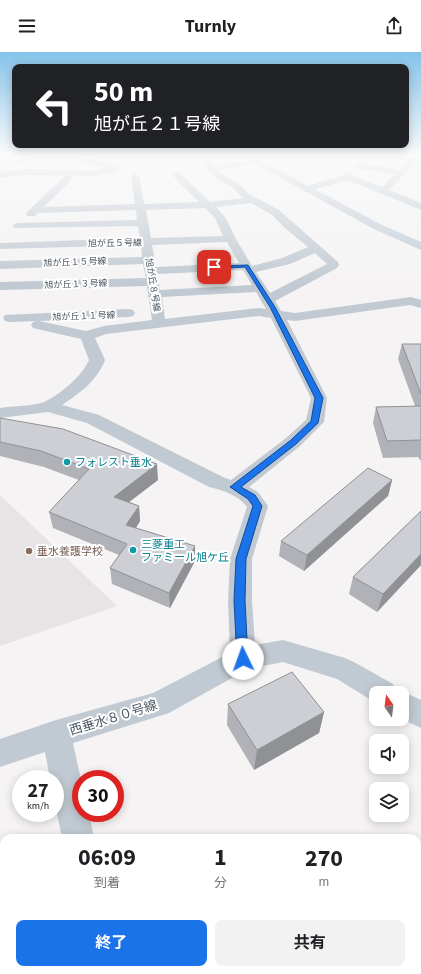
<!DOCTYPE html>
<html lang="ja">
<meta charset="utf-8">
<style>
body{margin:0;font-family:"Source Sans 3","Noto Sans JP",sans-serif;background:#f2f2f2;color:#202124;height:100vh;display:flex;flex-direction:column;font-size:15px;white-space:nowrap}
*{box-sizing:border-box;margin:0}
p{font-size:13px;color:#757577}
.icon{flex:none;width:22px;height:22px;fill:none;stroke:currentColor;stroke-width:2;stroke-linecap:round;stroke-linejoin:round}
.map{position:relative;flex:1;overflow:hidden}
.details{position:absolute;left:0px;top:782px;width:421px;height:140px;display:flex;flex-direction:column;background:#fff;border-radius:12px 12px 0 0;box-shadow:0 2px 10px #0003}
.details>*{flex:none}
.guide{position:absolute;left:12px;top:12px;width:397px;height:84px;border-radius:8px;box-shadow:0 2px 10px #0003;background:#202124;color:#fff;overflow:hidden}
.needle{width:26px;rotate:346deg}
.buttons{position:absolute;left:369px;top:634px;display:grid;gap:8px}
.buttons a{display:grid;place-items:center;width:40px;height:40px;border-radius:8px;background:#fff;box-shadow:0 2px 10px #0003;font-size:20px}
.speed{position:absolute;left:12px;top:718px;display:flex;gap:8px;font-size:20px;font-weight:700;text-align:center}
.speed>*{display:grid;place-content:center;width:52px;height:52px;border-radius:50%;background:#fff;box-shadow:0 2px 10px #0003;line-height:1}
.speed small{font-size:10px;font-weight:400}
.speed .limit{border:6px solid #d22;background:#fff;color:#111}
.pin{position:absolute;display:grid;place-items:center;width:34px;height:34px;color:#fff;margin:-17px;border-radius:8px;box-shadow:0 2px 6px #0006}
.me{position:absolute;width:44px;margin:-22px;rotate:357deg;stroke-linejoin:round;filter:drop-shadow(0 0 3px #0008)}
.turn{display:flex;align-items:center;gap:14px;height:84px;padding:0 16px;font-size:18px}
.turn .icon{width:52px;height:52px;stroke-width:2.5}
.turn b{display:block;font-size:28px;line-height:34px}
.eta{display:flex;justify-content:space-evenly;align-items:center;height:68px;text-align:center}
.eta b{font-size:24px;font-weight:700;line-height:28px}
.button{display:flex;gap:8px;margin-top:auto;padding:8px 16px}
.button a{flex:1;height:46px;border-radius:8px;background:#1a73e8;color:#fff;font-size:16px;font-weight:700;line-height:46px;text-align:center}
.button a+a{background:#f2f2f2;color:#202124}
header{display:flex;justify-content:space-between;align-items:center;height:52px;padding:0 16px;background:#fff;font-size:18px;font-weight:700}
.map>svg:first-child{display:block}
.education{fill:#e6e4e5}
.lines{fill:none;stroke-linecap:round;stroke-linejoin:round}
.street{fill:#c1cad2;fill-rule:evenodd}
.secondary{fill:#c1cbd6;fill-rule:evenodd}
.wall{fill:#b0b2b7}
.shaded-wall{fill:#909195}
.building{fill:#cdcfd5;stroke:#909195}
.route{fill:#1a73e8;stroke:#114b97}
.culture-dot{fill:#0f9aa8;stroke:#fff;stroke-width:1.5}
.education-dot{fill:#8d6e63;stroke:#fff;stroke-width:1.5}
.labels{text-anchor:middle;stroke-width:4;stroke-linejoin:round;paint-order:stroke}
.far-street-label{font-size:9px;fill:#4a5661;stroke:#fff}
.culture-label{font-size:11px;fill:#0d838f;stroke:#fff;text-anchor:start}
.education-label{font-size:11px;fill:#785e54;stroke:#fff;text-anchor:start}
.near-street-label{font-size:13px;fill:#4a5661;stroke:#fff}
</style>
<header><svg class="icon" aria-label="menu" viewBox="0 0 24 24"><path d="M4 6h16M4 12h16M4 18h16"/></svg>Turnly<svg class="icon" aria-label="share" viewBox="0 0 24 24"><path d="M12 15V3M7 8l5-5 5 5M5 13v7h14v-7"/></svg></header>
<div class="map">
<svg width="421" height="922" viewBox="0 0 421 922">
<rect width="100%" height="100%" fill="#f5f3f3"/>
<polygon class="education" points="0,443 117,554 0,594"/>
<g class="lines">
<g class="street">
<polygon points="46,103 74,103 113,113 119,117 118,119 94,124 26,123 0,126 0,120 26,117 94,118 106,116 76,110 65,105 16,112 12,110 16,108"/>
<polygon points="310,103 339,103 324,109"/>
<polygon points="382,103 399,103 421,108 421,112 415,111 389,138 421,151 421,158 348,128 306,140 301,137 303,135 345,123 346,120 352,120 353,124 382,135 395,122 360,117 356,114 360,111 399,118 408,110"/>
<path d="M 201,105 L 207,105 L 214,113 L 259,108 L 260,110 L 256,112 L 218,118 L 223,123 L 239,132 L 249,142 L 279,158 L 338,210 L 339,213 L 337,216 L 275,249 L 281,259 L 295,261 L 411,245 L 421,248 L 421,256 L 410,253 L 295,269 L 287,268 L 327,346 L 324,370 L 300,394 L 249,435 L 258,440 L 268,454 L 252,507 L 252,549 L 255,593 L 283,588 L 345,606 L 354,610 L 393,632 L 397,641 L 376,641 L 376,651 L 337,627 L 283,610 L 248,617 L 169,661 L 73,691 L 81,728 L 81,761 L 89,761 L 94,786 L 62,786 L 55,752 L 55,727 L 50,727 L 45,700 L 0,715 L 0,687 L 56,668 L 153,641 L 230,601 L 228,549 L 230,507 L 247,455 C 238,443 223,438 209,435 L 87,371 L 48,360 L 0,366 L 0,356 C 11,354 35,354 44,350 C 60,343 83,323 89,308 L 81,287 L 33,276 L 31,273 L 33,270 L 37,269 L 10,270 L 5,269 L 3,266 L 5,263 L 128,257 L 133,258 L 135,261 L 133,264 L 128,265 L 39,269 L 86,279 L 104,274 L 152,268 L 147,234 L 0,238 L 0,230 L 146,226 L 143,212 L 0,217 L 0,209 L 142,205 L 141,193 L 0,197 L 0,191 L 140,186 L 138,174 L 14,176 L 13,174 L 14,172 L 18,171 L 137,168 L 136,158 L 38,161 L 35,164 L 27,164 L 26,162 L 27,160 L 65,124 L 71,124 L 72,126 L 71,128 L 44,155 L 135,152 L 131,124 L 135,121 L 139,124 L 144,152 L 199,150 L 174,125 L 173,123 L 177,120 L 180,121 L 210,150 L 243,146 L 233,136 L 217,127 L 201,109 ZM 251,151 L 271,162 L 286,177 L 308,195 L 282,206 L 252,214 L 236,187 L 225,165 L 216,155 ZM 205,156 L 215,166 L 223,184 L 151,186 L 146,158 ZM 227,190 L 239,211 L 156,215 L 152,193 ZM 315,201 L 327,212 L 270,241 L 256,220 L 290,212 ZM 243,218 L 252,233 L 160,238 L 157,222 ZM 256,240 L 266,257 L 259,256 L 165,267 L 162,245 ZM 259,264 L 271,266 L 311,346 L 306,368 L 286,386 L 231,428 L 223,425 L 99,363 L 62,353 C 81,340 96,330 105,308 L 95,286 L 106,282 Z"/>
<polygon points="402,639 421,648 421,676 402,667 402,641 398,641"/>
<polygon points="87,918 125,918 126,922 88,922"/>
</g>
<polygon class="secondary" points="239,103 250,103 382,173 421,190 421,198 374,177"/>
</g>
<g class="wall">
<polygon points="402,292 421,292 421,409 418,405 383,406 373,371 376,355 415,354 398,307"/>
<polygon points="0,366 158,428 129,450 139,454 140,469 136,476 195,509 170,556 112,532 110,516 119,503 53,476 49,460 79,428 44,415 0,404"/>
<polygon points="392,428 388,444 304,519 279,504 281,489"/>
<polygon points="421,459 421,513 377,560 349,542 353,525"/>
<polygon points="228,652 324,660 319,681 254,718 227,673"/>
</g>
<g class="shaded-wall">
<polygon points="157,412 158,428 116,460 114,445"/>
<polygon points="392,428 388,444 304,519 307,503"/>
<polygon points="139,454 140,469 128,489 126,473"/>
<polygon points="195,494 195,509 170,556 169,541"/>
<polygon points="421,502 421,513 377,560 383,542"/>
<polygon points="324,660 319,681 254,718 257,698"/>
</g>
<g class="building">
<polygon points="402,292 421,292 421,342"/>
<polygon points="421,354 421,388 387,389 376,355"/>
<polygon points="0,366 63,377 157,412 114,445 139,454 126,473 195,494 169,541 110,516 127,492 49,460 89,417 41,399 0,390"/>
<polygon points="368,416 392,428 307,503 281,489"/>
<polygon points="421,459 421,502 383,542 353,525"/>
<polygon points="292,620 324,660 257,698 228,652"/>
</g>
<linearGradient id="sky" x2="0" y2="1"><stop stop-color="#85c3ea"/><stop offset="0.44" stop-color="#fafafa"/><stop offset="1" stop-color="#fafafa" stop-opacity="0"/></linearGradient>
<rect width="421" height="232" fill="url(#sky)"/>
<polygon class="route" points="248,213 275,255 323,346 318,371 296,392 241,435 255,443 262,454 246,507 245,549 248,607 247,610 243,611 239,610 237,607 234,549 236,507 253,454 248,447 230,435 291,388 311,369 315,346 270,255 245,215 214,217 212,215 214,214"/>
<g class="culture-dot">
<circle cx="67" cy="410" r="4"/>
<circle cx="133" cy="498" r="4"/>
</g>
<circle class="education-dot" cx="29" cy="499" r="4"/>
<g class="labels">
<g class="far-street-label">
<text transform="translate(115 191) rotate(-1)" y="3">旭が丘５号線</text>
<text transform="translate(75 210) rotate(-2)" y="3">旭が丘１５号線</text>
<text transform="translate(76 232) rotate(-2)" y="3">旭が丘１３号線</text>
<text transform="translate(153 233) rotate(81)" y="3">旭が丘８号線</text>
<text transform="translate(84 264) rotate(-2)" y="3">旭が丘１１号線</text>
</g>
<g class="culture-label">
<text x="75" y="414">フォレスト垂水</text>
<text x="141" y="496">三菱重工<tspan x="141" dy="13">ファミール旭ケ丘</tspan></text>
</g>
<g class="education-label">
<text x="37" y="503">垂水養護学校</text>
</g>
<g class="near-street-label">
<text transform="translate(113 665) rotate(-17)" y="5">西垂水８０号線</text>
</g>
</g>
</svg>
<div class="buttons">
<a><svg class="needle" viewBox="-14 -14 28 28"><path d="M0-13l5 13h-10z" fill="#e53935"/><path d="M0 13l5-13h-10z" fill="#757577"/></svg></a>
<a><svg class="icon" aria-label="sound" viewBox="0 0 24 24"><path d="M4 9h4l5-4v14l-5-4H4zM17 9q2 3 0 6"/></svg></a>
<a><svg class="icon" aria-label="layers" viewBox="0 0 24 24"><path d="M12 4l9 5-9 5-9-5zM3 14l9 5 9-5"/></svg></a>
</div>
<div class="speed"><div>27<small>km/h</small></div><div class="limit">30</div></div>
<div class="pin" style="left:214px;top:215px;background:#d93025"><svg class="icon" aria-label="arrive" viewBox="0 0 24 24"><path d="M6 21V4h12l-3 4 3 4H6"/></svg></div>
<svg class="me" style="left:243px;top:607px" viewBox="-20 -20 40 40"><circle r="19" fill="#fff"/><path d="M0-13L10 11 0 6-10 11z" fill="#1a73e8"/></svg>
<div class="guide">
<div class="turn"><svg class="icon" aria-label="left" viewBox="0 0 24 24"><path d="M17 20v-9H6M10 6l-5 5 5 5"/></svg><div><b>50 m</b>旭が丘２１号線</div></div>
</div>
<section class="details">
<div class="eta">
<div><b>06:09</b><p>到着</p></div>
<div><b>1</b><p>分</p></div>
<div><b>270</b><p>m</p></div>
</div>
<div class="button"><a>終了</a><a>共有</a></div>
</section>
</div>
